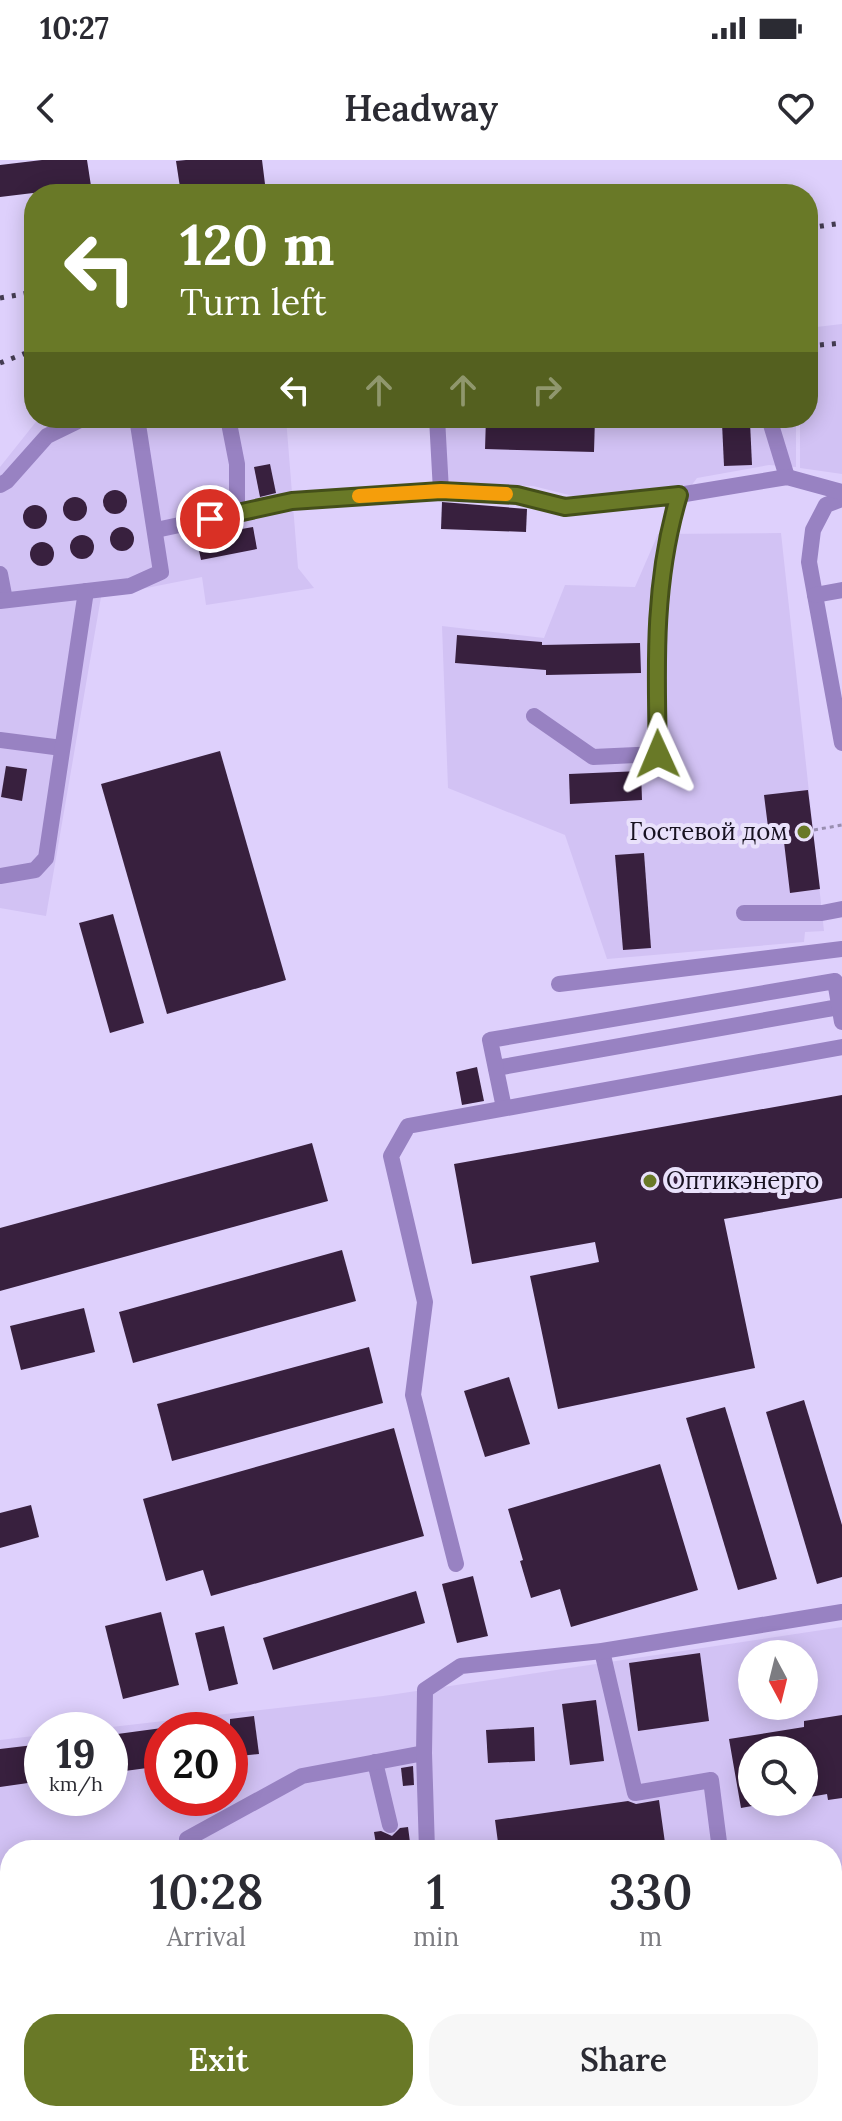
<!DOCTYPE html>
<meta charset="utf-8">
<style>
body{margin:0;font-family:Lora,serif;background:#f7f7f7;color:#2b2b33;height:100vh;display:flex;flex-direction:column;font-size:30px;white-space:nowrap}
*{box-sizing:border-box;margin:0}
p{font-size:26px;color:#7c7c81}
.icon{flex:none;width:44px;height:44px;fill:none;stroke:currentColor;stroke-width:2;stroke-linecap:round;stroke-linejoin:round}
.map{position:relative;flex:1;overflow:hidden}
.details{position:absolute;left:0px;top:1680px;width:842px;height:282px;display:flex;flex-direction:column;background:#fff;border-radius:32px 32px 0 0;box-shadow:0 4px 20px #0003}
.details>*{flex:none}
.guide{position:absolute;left:24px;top:24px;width:794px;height:244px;border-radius:32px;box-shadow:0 4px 20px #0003;background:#697927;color:#fff;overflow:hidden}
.needle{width:52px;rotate:173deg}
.buttons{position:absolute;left:738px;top:1480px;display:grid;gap:16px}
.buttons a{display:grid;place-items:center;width:80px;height:80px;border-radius:50%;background:#fff;box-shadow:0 4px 20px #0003;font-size:40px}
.speed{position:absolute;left:24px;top:1552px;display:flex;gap:16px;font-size:40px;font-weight:700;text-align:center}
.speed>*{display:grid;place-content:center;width:104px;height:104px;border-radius:50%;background:#fff;box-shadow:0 4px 20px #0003;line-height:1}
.speed small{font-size:20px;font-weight:400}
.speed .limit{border:12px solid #d22;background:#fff;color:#111}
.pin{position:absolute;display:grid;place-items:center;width:68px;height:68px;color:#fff;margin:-34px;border:4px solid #fff;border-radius:50%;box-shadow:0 2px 8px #0007}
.me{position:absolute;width:88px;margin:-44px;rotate:359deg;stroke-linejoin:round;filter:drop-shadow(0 0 6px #0008)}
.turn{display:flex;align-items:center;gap:28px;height:168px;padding:0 24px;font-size:36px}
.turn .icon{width:104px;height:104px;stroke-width:2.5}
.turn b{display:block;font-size:56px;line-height:68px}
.lanes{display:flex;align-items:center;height:76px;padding:0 24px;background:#0003;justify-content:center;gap:40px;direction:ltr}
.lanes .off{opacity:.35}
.eta{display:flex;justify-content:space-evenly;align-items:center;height:136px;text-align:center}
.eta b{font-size:48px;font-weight:600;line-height:56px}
.action{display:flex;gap:16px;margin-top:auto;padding:16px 24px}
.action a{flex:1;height:92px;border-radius:32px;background:#697927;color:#fff;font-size:32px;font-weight:600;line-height:92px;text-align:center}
.action a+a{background:#f7f7f7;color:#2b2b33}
.status{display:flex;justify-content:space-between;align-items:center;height:56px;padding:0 40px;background:#fff;direction:ltr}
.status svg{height:22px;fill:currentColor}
header{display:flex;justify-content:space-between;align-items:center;height:104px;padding:0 24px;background:#fff;font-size:36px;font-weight:600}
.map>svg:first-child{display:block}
.built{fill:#d2c2f4;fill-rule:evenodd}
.building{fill:#38203e}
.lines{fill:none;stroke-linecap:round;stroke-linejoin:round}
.path{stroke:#998eb0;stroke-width:3;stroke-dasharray:4 4;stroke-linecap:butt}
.minor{stroke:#9882c2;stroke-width:16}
.rail{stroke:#443c51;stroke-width:5;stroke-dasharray:4 8;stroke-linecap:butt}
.route-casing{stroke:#444f19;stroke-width:20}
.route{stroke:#697927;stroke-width:14}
.slow{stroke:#f59e0b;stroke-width:14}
.poi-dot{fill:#697927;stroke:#e9e1fb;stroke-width:3}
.labels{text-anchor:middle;stroke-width:8;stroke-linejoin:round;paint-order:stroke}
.poi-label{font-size:24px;fill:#181221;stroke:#e9e1fb;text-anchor:end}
</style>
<div class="status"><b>10:27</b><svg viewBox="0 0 49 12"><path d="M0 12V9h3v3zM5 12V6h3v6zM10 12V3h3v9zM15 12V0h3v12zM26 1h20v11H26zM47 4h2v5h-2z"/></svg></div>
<header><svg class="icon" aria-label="back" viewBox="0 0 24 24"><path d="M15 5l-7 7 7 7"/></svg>Headway<svg class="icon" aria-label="heart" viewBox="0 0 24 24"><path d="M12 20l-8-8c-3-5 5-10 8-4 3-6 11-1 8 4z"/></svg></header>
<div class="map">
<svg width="842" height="1961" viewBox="0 0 842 1961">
<rect width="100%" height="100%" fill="#ded0fc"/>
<g class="built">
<polygon points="842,164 842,314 800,308 800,258 808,258 808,168"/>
<polygon points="39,258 286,258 298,408 314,428 206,445 202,417 101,437 46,756 0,748 0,307"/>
<polygon points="443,258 796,258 796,307 769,305 697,318 691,326 585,339 533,326 445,323"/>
<polygon points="781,373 824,771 805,772 804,782 607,799 565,675 448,628 442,466 544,478 565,425 635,427 658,374"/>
<path d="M 842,1467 L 842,1961 L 0,1961 L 0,1580 L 42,1575 L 42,1638 L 110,1638 L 110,1570 L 85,1570 L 383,1536 ZM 752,1494 L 804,1494 L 804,1546 L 752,1546 ZM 162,1570 L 230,1570 L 230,1638 L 162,1638 ZM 752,1590 L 804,1590 L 804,1642 L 752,1642 ZM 10,1690 L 832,1690 L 832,1952 L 10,1952 Z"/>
</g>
<g class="building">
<polygon points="42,0 87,0 91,26 0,37 0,5"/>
<polygon points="186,0 262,0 266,32 181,34 176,1"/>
<polygon points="486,258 595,258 594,292 485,289"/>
<polygon points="750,262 752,305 724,306 722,263"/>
<polygon points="270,304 276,333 260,337 254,307"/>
<circle cx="115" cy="342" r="12"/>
<circle cx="75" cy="349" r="12"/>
<polygon points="442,342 527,349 526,372 441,369"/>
<circle cx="35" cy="357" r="12"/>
<polygon points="253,367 257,389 201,400 196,377"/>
<circle cx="122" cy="379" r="12"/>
<circle cx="82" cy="387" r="12"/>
<circle cx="42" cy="394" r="12"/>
<polygon points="457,475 542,482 542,485 640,483 641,513 546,515 546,510 455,503"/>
<polygon points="220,591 286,820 167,854 101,624"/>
<polygon points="6,606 27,609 22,641 1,637"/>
<polygon points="641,611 642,640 570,644 569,614"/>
<polygon points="808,630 820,729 790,733 782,665 768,667 764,635"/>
<polygon points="644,693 651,788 623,790 615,695"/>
<polygon points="113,754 144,863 110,873 79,763"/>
<polygon points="477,907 484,941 462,945 456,912"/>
<polygon points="842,935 842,1038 724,1059 755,1208 558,1249 530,1116 599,1102 595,1082 472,1104 454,1004"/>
<polygon points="312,983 328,1041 0,1131 0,1068"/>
<polygon points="342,1090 356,1141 133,1203 119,1152"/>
<polygon points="84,1148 95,1192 21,1210 10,1166"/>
<polygon points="369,1187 383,1243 172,1301 157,1244"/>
<polygon points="509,1217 530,1284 485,1297 464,1231"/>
<polygon points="804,1240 842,1365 842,1417 817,1424 766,1252"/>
<polygon points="725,1247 777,1419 738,1430 686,1258"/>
<polygon points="394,1268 424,1376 211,1436 203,1410 166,1421 143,1339"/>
<polygon points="660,1304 698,1430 571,1467 560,1429 531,1438 520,1401 523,1400 508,1349"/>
<polygon points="31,1345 39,1377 0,1388 0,1353"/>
<polygon points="473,1416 488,1476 457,1483 442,1424"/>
<polygon points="416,1431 425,1463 273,1510 263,1478"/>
<polygon points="161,1452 179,1525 123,1539 105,1466"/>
<polygon points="224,1466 238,1524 209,1531 195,1473"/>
<polygon points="700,1493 709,1561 638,1571 629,1503"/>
<polygon points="596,1540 604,1601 570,1605 562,1544"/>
<polygon points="842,1555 842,1638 828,1640 827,1634 804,1638 804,1590 752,1590 752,1646 741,1648 729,1579 804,1567 804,1561"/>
<polygon points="254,1556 259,1594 230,1597 230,1559"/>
<polygon points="534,1567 535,1601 488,1603 486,1570"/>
<polygon points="162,1568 162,1606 110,1613 110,1575"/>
<polygon points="42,1584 42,1621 0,1627 0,1589"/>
<polygon points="413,1606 414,1625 403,1626 401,1608"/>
<polygon points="659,1640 666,1690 499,1690 495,1660 628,1641 636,1644"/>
<polygon points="408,1667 411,1690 377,1690 374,1672 381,1671 392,1676 400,1668"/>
</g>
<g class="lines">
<polyline class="path" points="814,670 842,665"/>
<g class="minor">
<polyline points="228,258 237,304 237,353"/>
<polyline points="437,258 441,331"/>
<polyline points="769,258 787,317"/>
<polyline points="0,325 7,321 47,276 84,258"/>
<polyline points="842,339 826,345 813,370 809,402 842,583"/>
<polyline points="156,370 292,341 441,331 517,335 565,347 679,335 787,317 842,332"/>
<polyline points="0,414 5,440"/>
<polyline points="815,435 842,430"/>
<polyline points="0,441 130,426 161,412 137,258"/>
<path d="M 534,556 L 593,597 L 658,594 C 656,505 653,422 679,335"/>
<polyline points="0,580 62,588"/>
<polyline points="0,716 35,710 46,698 86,431"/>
<polyline points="744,753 822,753 842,749"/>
<polyline points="559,824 842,789"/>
<polyline points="496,908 839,847"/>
<polyline points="504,948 490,880 835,821 842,862"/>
<polyline points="456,1404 413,1235 425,1142 391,996 408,966 842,887"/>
<polyline points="602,1491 635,1633 711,1620 720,1690"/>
<polyline points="375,1602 390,1665"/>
<polyline points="187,1679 302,1616 424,1593"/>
<polyline points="427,1690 424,1593 425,1530 461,1506 602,1491 842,1452"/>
<polyline points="0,1805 10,1804"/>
</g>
<g class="rail">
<polyline points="808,68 842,63"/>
<polyline points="0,138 34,132"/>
<polyline points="808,186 842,183"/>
<polyline points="0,203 34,190"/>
</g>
</g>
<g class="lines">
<defs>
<path id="route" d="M 210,359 L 292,341 L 441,331 L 517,335 L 565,347 L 679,335 C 653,421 656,506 658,594"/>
</defs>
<use href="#route" class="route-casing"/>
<use href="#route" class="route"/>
<polyline class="slow" points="359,336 441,331 506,334"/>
</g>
<g class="poi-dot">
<circle cx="804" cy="672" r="8"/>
<circle cx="650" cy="1021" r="8"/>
</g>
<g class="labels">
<g class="poi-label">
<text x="788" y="680">Гостевой дом</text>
<text x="666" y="1029" text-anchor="start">Оптикэнерго</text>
</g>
</g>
</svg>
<div class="buttons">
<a><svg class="needle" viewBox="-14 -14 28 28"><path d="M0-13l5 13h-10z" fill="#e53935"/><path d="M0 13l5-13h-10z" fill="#7c7c81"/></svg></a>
<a><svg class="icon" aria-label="search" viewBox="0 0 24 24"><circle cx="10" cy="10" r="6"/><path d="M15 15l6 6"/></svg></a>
</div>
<div class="speed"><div>19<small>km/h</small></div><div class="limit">20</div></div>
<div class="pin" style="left:210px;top:359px;background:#d93025"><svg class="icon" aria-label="arrive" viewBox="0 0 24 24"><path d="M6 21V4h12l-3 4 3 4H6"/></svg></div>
<svg class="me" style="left:658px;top:594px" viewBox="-20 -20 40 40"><path d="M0-17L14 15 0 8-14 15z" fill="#697927" stroke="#fff" stroke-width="4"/></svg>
<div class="guide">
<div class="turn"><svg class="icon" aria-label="left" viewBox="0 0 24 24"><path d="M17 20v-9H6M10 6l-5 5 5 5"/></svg><div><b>120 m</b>Turn left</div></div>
<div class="lanes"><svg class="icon" aria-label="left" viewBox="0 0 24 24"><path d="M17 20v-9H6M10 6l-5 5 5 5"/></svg><svg class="icon off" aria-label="ahead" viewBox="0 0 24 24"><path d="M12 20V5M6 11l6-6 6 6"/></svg><svg class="icon off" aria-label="ahead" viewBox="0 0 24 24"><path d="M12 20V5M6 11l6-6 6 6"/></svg><svg class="icon off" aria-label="right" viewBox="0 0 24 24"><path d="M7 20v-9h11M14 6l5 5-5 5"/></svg></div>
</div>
<section class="details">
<div class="eta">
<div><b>10:28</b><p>Arrival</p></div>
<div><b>1</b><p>min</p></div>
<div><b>330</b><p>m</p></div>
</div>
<div class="action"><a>Exit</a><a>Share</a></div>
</section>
</div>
